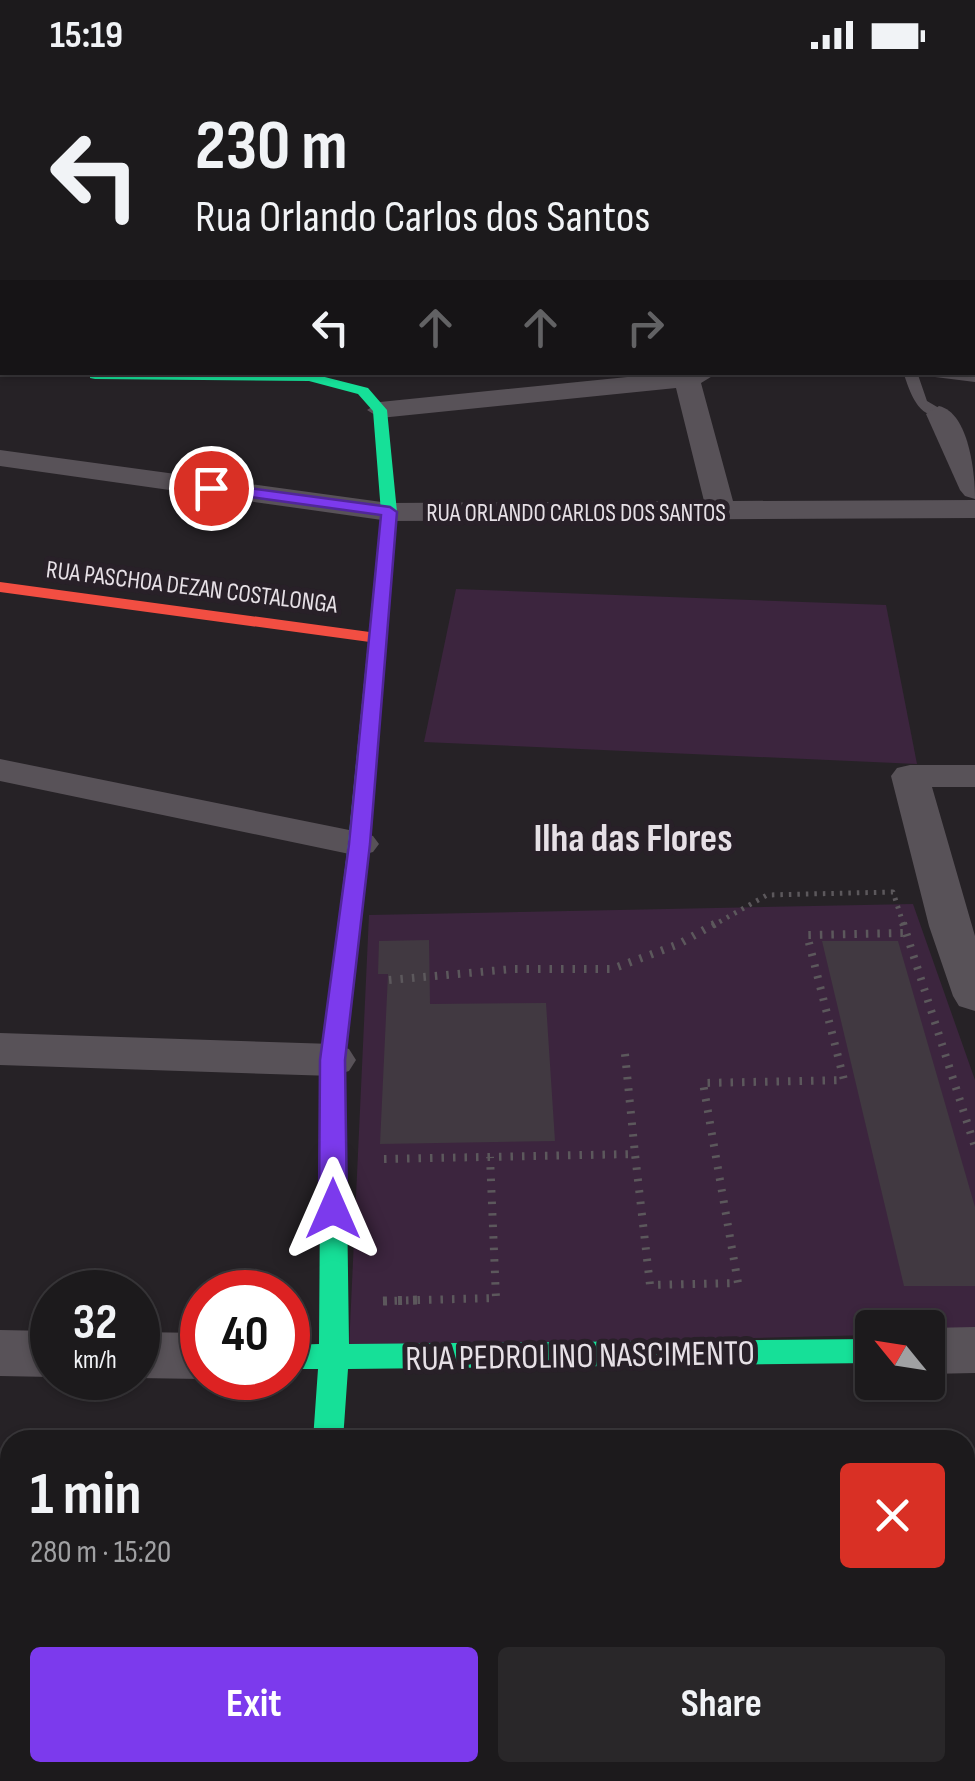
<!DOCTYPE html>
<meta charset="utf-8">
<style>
body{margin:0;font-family:"Sofia Sans Condensed",sans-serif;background:#292729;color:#f1f3f6;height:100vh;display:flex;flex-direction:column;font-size:38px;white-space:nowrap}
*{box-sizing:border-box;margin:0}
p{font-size:32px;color:#a0a1a3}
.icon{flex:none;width:55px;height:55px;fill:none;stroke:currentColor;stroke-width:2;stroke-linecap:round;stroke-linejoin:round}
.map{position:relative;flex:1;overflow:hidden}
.panel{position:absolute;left:0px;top:1360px;width:975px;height:352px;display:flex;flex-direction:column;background:#1c1a1c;border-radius:30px 30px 0 0;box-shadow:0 2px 8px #0004,0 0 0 2px #3a383b}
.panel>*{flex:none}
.banner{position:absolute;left:0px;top:0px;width:975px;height:305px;box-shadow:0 2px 8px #0004,0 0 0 2px #3a383b;background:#1c1a1c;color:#f1f3f6;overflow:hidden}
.needle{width:65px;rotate:300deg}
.controls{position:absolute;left:855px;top:1240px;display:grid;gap:20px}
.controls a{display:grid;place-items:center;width:90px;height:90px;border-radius:10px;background:#1c1a1c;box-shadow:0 2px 8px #0004,0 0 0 2px #3a383b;font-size:50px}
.speed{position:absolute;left:30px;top:1200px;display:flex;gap:20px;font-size:50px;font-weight:700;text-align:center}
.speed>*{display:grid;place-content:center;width:130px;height:130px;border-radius:50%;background:#1c1a1c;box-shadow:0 2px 8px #0004,0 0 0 2px #3a383b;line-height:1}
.speed small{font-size:25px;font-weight:400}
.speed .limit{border:15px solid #d22;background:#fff;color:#111}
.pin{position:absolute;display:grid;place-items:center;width:85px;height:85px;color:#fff;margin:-42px;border:5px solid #fff;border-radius:50%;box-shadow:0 2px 10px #0007}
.me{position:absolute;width:110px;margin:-55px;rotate:0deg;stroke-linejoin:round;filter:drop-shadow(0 0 8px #0008)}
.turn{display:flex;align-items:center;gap:35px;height:210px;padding:0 30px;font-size:45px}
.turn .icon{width:130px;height:130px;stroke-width:2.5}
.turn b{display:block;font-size:70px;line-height:85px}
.lanes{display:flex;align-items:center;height:95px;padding:0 30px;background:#0003;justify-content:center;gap:50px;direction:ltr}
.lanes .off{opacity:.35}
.round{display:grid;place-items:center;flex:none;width:105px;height:105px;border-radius:10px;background:#292729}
.overview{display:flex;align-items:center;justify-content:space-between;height:170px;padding:0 30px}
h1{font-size:60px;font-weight:700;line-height:75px}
.cta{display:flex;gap:20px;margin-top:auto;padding:20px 30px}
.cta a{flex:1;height:115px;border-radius:10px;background:#7c3aed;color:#fff;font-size:40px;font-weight:700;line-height:115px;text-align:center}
.cta a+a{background:#292729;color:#f1f3f6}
.status{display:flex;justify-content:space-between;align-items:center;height:70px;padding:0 50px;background:#1c1a1c;direction:ltr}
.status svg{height:28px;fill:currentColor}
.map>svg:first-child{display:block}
.green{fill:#3c253e}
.building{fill:#413941}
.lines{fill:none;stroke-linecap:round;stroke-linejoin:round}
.path-far2{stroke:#5c585c;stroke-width:5;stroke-dasharray:2.5 6;stroke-linecap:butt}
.path-far1{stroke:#5c585c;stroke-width:8;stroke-dasharray:2.5 9;stroke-linecap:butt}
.path{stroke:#5c585c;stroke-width:9;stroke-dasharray:4 11;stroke-linecap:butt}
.lane{fill:#585258;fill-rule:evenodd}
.street{fill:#585258;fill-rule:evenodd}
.fast{fill:#16e098;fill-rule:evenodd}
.slow{fill:#ffcf43;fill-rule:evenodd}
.jam{fill:#f24e42;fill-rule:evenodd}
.route{fill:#7c3aed;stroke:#51269a;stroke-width:2.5}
.labels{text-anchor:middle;stroke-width:10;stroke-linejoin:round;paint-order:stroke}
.far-street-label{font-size:25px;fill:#e6e0e6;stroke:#282028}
.near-street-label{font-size:35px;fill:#e6e0e6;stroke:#282028}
.district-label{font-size:40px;font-weight:bold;fill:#e6e0e6;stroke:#282028}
</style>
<div class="status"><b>15:19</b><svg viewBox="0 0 49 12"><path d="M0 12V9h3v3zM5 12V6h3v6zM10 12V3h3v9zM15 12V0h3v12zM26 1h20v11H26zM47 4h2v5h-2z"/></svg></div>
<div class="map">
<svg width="975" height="1711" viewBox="0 0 975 1711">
<rect width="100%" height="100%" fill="#262226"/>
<g class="green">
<polygon points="141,0 975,0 975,180 972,2 133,2"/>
<polygon points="456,519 886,535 917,694 424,672"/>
<polygon points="913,834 975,1010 975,1263 928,1264 928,1258 872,1258 872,1265 349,1278 369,845"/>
</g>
<g class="building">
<polygon points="429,870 430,934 546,933 555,1071 380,1074 388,904 378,904 379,871"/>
<polygon points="822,871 898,871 975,1137 975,1216 904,1216"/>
</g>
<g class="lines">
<polyline class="path-far2" points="712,856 767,825 893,822 904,856"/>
<g class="path-far1">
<polyline points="903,853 975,1077"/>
<polyline points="389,910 513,899 612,899 679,874 716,853"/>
<polyline points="625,984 635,1084"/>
<polyline points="384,1089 635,1084 650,1215 738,1213 703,1013 844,1010 807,865 906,863"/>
<polyline points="383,1231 496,1228 490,1087"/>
</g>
<polyline class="path" points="383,1231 418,1230"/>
<g class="lane">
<rect x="0" y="35" width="2" height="6"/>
<path d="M 903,302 L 917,302 L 927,331 L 944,341 L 944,347 C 917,348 911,324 903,302 Z"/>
<polygon points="921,302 975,304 975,312 927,306"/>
</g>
<g class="street">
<rect x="972" y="251" width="3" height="14"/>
<polygon points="2,286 2,302 0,303 0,287"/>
<polygon points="677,302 719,302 701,313 733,431 975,430 975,448 389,451 0,396 0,380 389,433 704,431 676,318 380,348 367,340 380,332"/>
<path d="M 939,336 C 969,343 975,403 975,429 L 965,426 L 960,420 L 926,344 Z"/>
<polygon points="0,689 359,762 373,766 379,774 373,782 359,786 0,711"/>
<polygon points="910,695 975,695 975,717 932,717 975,866 975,941 959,936 953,926 929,856 891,706 897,698"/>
<polygon points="0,963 333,974 349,979 356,990 349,1001 333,1006 0,995"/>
<polygon points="975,1257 975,1303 928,1304 928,1258"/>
<polygon points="0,1260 52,1261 52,1307 0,1306"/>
<polygon points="138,1262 202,1263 202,1308 206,1308 202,1309 137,1308"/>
<polygon points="0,1586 10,1587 10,1651 0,1650"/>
<rect x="965" y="1588" width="10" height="64"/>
<rect x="270" y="1702" width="68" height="9"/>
</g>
<g class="fast">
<polygon points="972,243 975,244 975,252 972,251"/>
<polygon points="90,302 309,303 368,318 387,340 397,442 370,774 345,990 349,1274 872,1269 872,1293 348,1299 343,1370 313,1370 318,1299 288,1299 288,1275 319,1274 321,990 348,774 381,442 373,341 358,324 309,311 95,309 90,308"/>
</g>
<polygon class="slow" points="0,85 2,86 2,92 0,92"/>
<polygon class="jam" points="0,512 377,563 386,568 377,573 0,522"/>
</g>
<polygon class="route" points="211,413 390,437 397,442 370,774 345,990 347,1139 343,1146 333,1149 323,1146 319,1139 320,990 349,774 381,445 206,421 206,414"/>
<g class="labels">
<g class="far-street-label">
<text x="576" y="451">RUA ORLANDO CARLOS DOS SANTOS</text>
<text transform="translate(192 516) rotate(7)" y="9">RUA PASCHOA DEZAN COSTALONGA</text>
</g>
<g class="near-street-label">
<text transform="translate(580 1285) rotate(-1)" y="12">RUA PEDROLINO NASCIMENTO</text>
</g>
<g class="district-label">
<text x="633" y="781">Ilha das Flores</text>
</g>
</g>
</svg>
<div class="controls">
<a><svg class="needle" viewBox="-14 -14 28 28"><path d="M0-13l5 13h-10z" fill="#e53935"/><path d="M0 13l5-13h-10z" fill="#a0a1a3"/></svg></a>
</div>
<div class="speed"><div>32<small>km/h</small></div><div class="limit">40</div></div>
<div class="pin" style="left:211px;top:418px;background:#d93025"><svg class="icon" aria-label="arrive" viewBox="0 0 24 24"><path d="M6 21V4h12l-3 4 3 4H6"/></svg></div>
<svg class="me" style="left:333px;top:1139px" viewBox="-20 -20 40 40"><path d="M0-17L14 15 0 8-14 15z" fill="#7c3aed" stroke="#fff" stroke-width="4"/></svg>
<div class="banner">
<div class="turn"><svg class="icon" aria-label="left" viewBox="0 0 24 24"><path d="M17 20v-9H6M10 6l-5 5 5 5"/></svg><div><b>230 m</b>Rua Orlando Carlos dos Santos</div></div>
<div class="lanes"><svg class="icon" aria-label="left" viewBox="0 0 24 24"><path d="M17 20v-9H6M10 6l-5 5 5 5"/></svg><svg class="icon off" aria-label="ahead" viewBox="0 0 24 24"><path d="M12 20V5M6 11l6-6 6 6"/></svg><svg class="icon off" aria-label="ahead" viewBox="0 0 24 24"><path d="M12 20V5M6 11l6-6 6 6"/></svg><svg class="icon off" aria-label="right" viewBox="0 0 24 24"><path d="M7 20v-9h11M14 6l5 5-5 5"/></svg></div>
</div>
<section class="panel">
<div class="overview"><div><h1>1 min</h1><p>280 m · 15:20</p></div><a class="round" style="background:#d93025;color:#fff"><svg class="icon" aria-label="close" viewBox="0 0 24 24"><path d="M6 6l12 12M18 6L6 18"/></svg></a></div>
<div class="cta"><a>Exit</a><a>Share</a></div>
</section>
</div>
